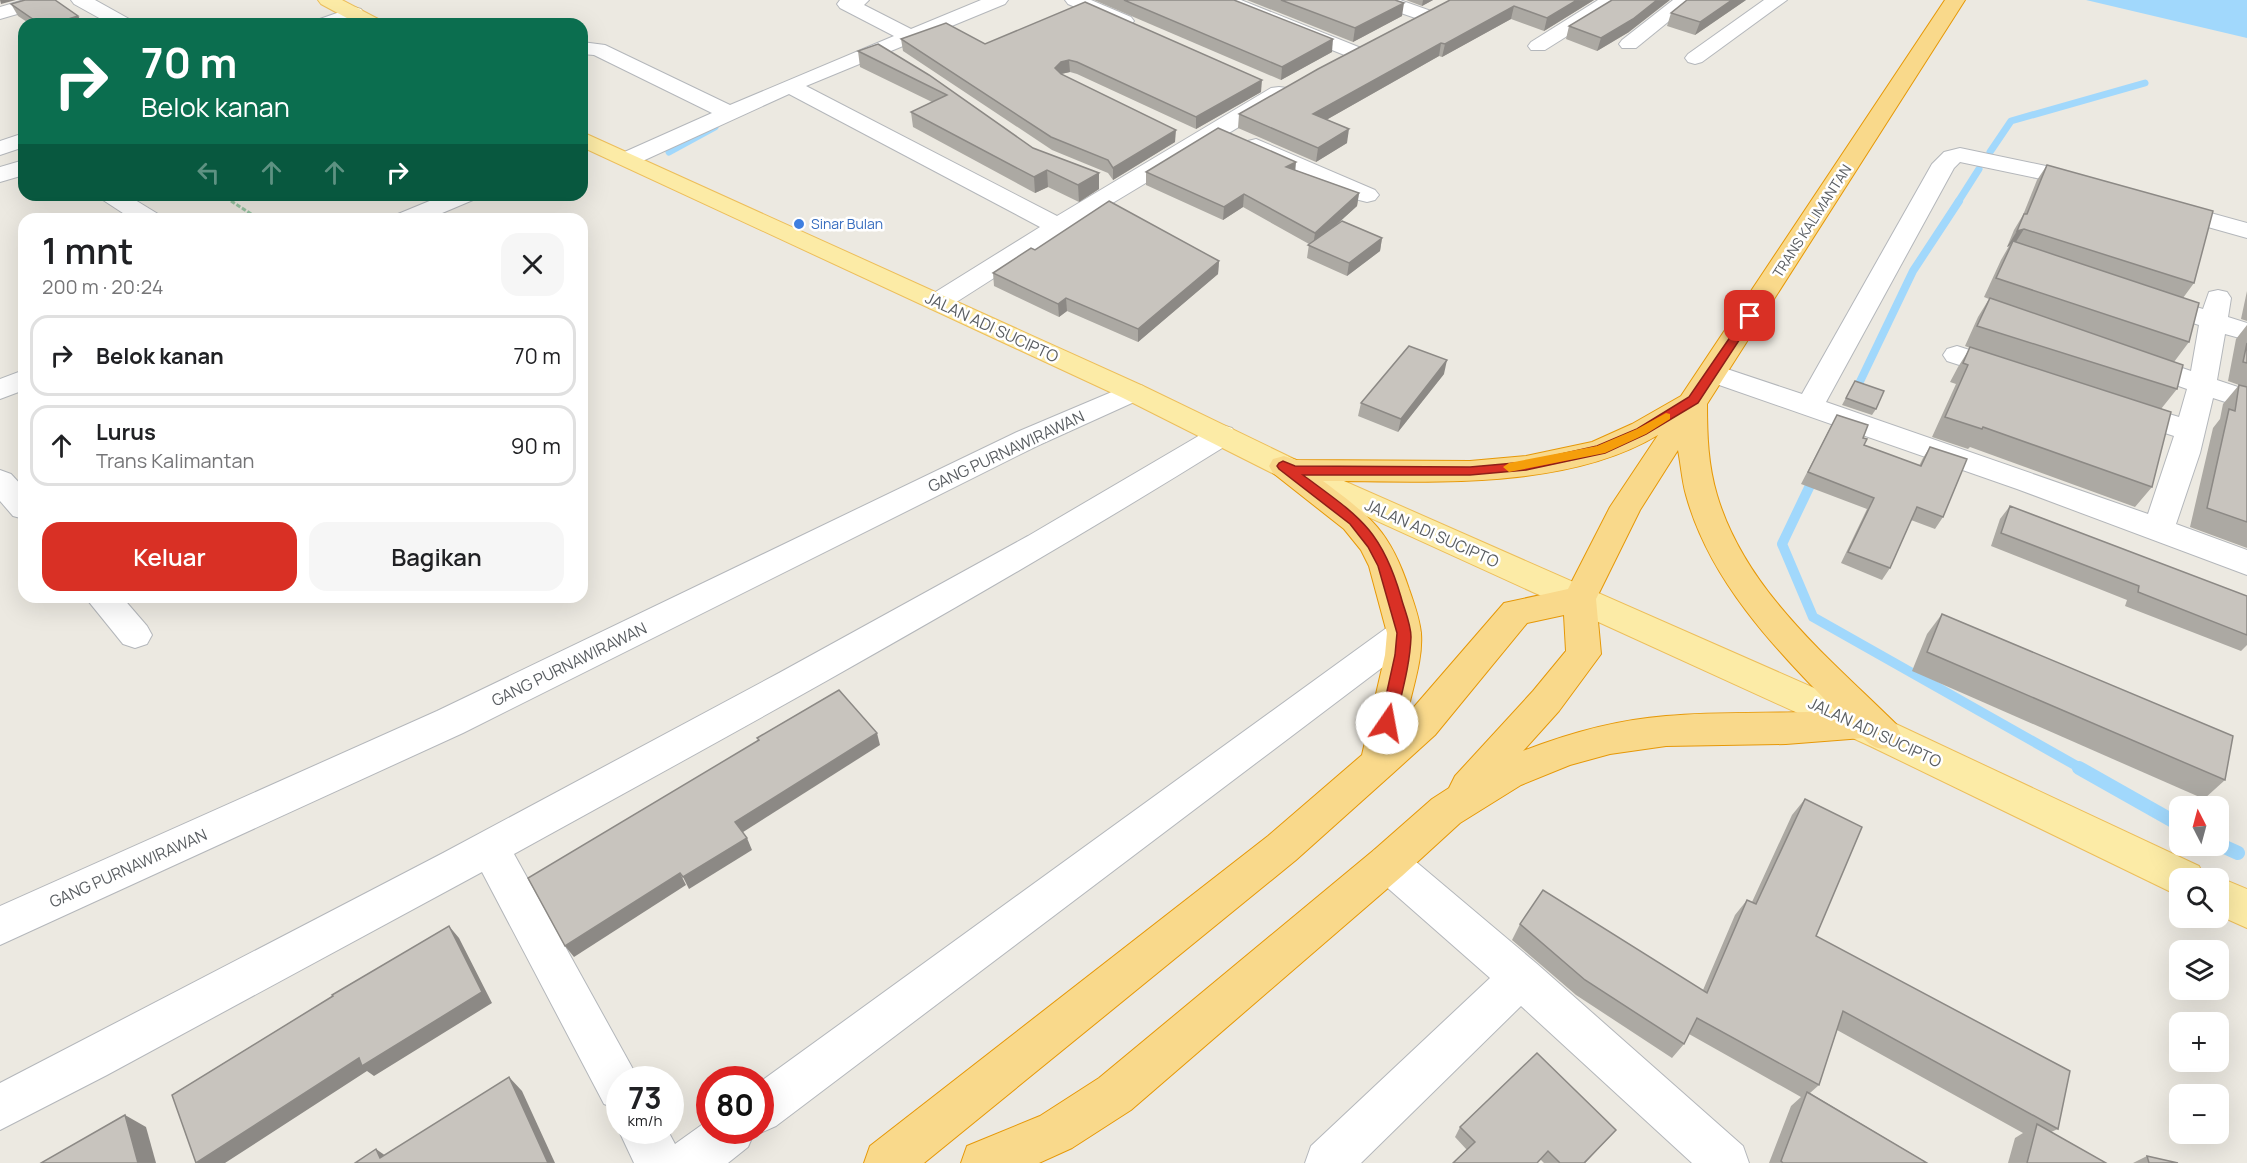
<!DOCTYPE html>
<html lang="id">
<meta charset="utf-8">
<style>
body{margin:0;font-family:Manrope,sans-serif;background:#f6f6f6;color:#202124;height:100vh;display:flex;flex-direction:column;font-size:22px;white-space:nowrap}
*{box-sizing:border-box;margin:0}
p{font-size:20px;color:#757577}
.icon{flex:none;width:33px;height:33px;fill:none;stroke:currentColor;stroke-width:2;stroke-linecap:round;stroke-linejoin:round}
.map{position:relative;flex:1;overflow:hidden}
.sheet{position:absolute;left:18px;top:213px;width:570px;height:390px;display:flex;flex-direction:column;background:#fff;border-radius:18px;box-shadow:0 6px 24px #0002}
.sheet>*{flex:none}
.top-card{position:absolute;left:18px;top:18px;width:570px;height:183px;border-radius:18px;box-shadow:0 6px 24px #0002;background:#0b6e4f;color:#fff;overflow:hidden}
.needle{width:39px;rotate:354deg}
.tools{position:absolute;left:2169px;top:796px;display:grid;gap:12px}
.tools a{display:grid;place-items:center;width:60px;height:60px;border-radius:12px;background:#fff;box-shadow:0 6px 24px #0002;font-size:30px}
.speed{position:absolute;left:606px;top:1066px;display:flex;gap:12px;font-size:30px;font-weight:700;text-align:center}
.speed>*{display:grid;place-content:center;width:78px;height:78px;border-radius:50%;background:#fff;box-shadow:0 6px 24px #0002;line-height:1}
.speed small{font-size:15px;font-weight:400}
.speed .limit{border:9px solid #d22;background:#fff;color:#111}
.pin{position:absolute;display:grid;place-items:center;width:51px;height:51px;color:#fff;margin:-26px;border-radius:12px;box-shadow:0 3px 9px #0006}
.me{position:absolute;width:66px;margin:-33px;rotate:12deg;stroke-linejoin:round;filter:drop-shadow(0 0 4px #0008)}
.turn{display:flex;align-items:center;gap:21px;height:126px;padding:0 24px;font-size:27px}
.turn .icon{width:78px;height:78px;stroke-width:2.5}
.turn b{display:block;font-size:42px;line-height:51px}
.lanes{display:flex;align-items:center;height:57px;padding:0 24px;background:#0003;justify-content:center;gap:30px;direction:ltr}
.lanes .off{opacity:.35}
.round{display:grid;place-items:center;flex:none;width:63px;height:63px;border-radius:18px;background:#f6f6f6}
.summary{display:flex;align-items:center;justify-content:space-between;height:102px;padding:0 24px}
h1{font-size:36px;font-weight:600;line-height:45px}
.primary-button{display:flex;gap:12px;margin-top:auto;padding:12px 24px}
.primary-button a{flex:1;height:69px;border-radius:18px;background:#d93025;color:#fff;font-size:24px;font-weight:600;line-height:69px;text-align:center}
.primary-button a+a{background:#f6f6f6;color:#202124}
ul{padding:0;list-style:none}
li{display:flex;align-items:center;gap:18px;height:81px;margin:0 12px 9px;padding:0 12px;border:3px solid #e0e0e0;border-radius:18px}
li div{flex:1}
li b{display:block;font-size:22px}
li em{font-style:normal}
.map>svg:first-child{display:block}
.water{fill:#a1d8fc}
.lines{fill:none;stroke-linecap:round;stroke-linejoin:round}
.stream-far3{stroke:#a1d8fc;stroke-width:7}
.stream-far2{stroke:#a1d8fc;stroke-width:8}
.stream-far1{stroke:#a1d8fc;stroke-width:10}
.stream{stroke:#a1d8fc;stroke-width:14}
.minor-casing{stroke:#b4b7bb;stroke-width:2}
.major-casing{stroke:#edbe5a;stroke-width:2}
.highway-casing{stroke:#e69807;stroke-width:2}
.path-far1{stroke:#97c4a2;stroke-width:2;stroke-dasharray:4 2;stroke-linecap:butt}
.path{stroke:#97c4a2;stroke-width:3;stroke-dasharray:4.5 2;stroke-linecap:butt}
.minor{fill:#fff;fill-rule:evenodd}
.major{fill:#fceba6;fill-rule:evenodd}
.highway{fill:#f9d98b;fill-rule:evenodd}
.wall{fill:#aca9a3}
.shaded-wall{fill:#8c8985}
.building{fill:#c8c4be;stroke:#8c8985;stroke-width:1.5}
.route{fill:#d93025;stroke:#8d1f18;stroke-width:1.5}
.slow{fill:#f59e0b}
.shop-dot{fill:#3f7fe0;stroke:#fff;stroke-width:2}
.labels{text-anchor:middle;stroke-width:5;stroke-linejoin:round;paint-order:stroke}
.far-street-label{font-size:14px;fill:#5a5e62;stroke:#fff}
.far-shop-label{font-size:14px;fill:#366cbe;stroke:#fff;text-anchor:start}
.street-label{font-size:16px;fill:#5a5e62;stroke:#fff}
</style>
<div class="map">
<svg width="2247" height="1163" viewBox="0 0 2247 1163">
<rect width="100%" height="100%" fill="#ece9e1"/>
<polygon class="water" points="2086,0 2247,0 2247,38"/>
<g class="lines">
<g class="stream-far3">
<polyline points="669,152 715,127"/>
<polyline points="1990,152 2011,121 2145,83"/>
<polyline points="1958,202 1979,169"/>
</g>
<polyline class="stream-far2" points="1854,394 1913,271 1959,201"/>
<polyline class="stream-far1" points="1815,475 1782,544 1813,617 2082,769"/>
<g class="stream">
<polyline points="2079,768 2180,825"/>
<polyline points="2218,844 2238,853"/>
</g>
<defs>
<g id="minor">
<polygon points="24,0 55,0 52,4 0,19 0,7"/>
<polygon points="71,0 95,0 131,20 134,24 110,24 74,4"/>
<polygon points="840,0 869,0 864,5 911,29 981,0 1008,0 1005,4 806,86 1057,216 1271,88 1279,87 1287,88 1290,93 1287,98 1091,216 947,308 938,310 929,308 925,302 929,296 1040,227 789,94 636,164 628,166 620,164 617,159 620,154 712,113 594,55 582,54 582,42 605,45 730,105 894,36 840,8 837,4"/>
<polygon points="1065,0 1091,0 1131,17 1134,21 1131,25 1117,25 1068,4"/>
<polygon points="1214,0 1241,0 1361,48 1364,52 1361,56 1347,56 1217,4"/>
<polygon points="1372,0 1400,0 1431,11 1434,15 1431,19 1424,21 1375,4"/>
<polygon points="1598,0 1621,0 1618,4 1545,50 1531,50 1528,46 1531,42"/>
<polygon points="1673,0 1695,0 1636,48 1622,48 1619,44 1622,40"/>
<polygon points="1764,0 1787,0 1702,62 1695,64 1688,62 1685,58 1688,54"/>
<path d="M 354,7 L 361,9 L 364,13 C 353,27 330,24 314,24 L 317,20 Z"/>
<polygon points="24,133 24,147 0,155 0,141"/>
<polygon points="1256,139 1375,190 1379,195 1375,200 1367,202 1359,200 1248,151 1245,146 1248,141"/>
<polygon points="1960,148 2046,166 2094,180 2098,185 2094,190 2086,192 2041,179 1960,162 1954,168 1826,402 2148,514 2174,436 2116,417 2112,410 2116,403 2126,401 2179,417 2187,389 2128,368 2124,362 2128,356 2138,353 2191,371 2199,325 2145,308 2141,302 2145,296 2154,294 2203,309 2209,292 2218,290 2227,292 2231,298 2228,317 2247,323 2247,340 2225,334 2217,380 2247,390 2247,409 2213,398 2200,453 2176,524 2247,550 2247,575 2017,489 1702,379 1698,373 1702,367 1712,364 1802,394 1932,164 1944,152"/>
<polygon points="24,160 24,175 0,182 0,167"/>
<polygon points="99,195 127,195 158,214 161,219 132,219 103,200"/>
<polygon points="444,195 477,195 473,200 428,219 395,219 398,214"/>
<polygon points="2167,201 2247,223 2247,238 2158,213 2155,208 2158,203"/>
<polygon points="1957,346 2016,365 2020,371 2016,377 2006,380 1947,361 1943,355 1947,349"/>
<polygon points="24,370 24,390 0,399 0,379"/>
<polygon points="1133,383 1143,386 1147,392 1143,398 1037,446 463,733 0,945 0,906 437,711 1017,432"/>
<path d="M 1222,425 L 1232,428 L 1237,435 L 1232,442 C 998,588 756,721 514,854 L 639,1080 L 620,1080 L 620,1110 L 604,1104 L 482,872 L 107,1075 L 0,1130 L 0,1083 L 443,853 L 779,673 L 1028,536 L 1212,428 Z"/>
<polygon points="0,470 11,474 24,488 24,519 13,516 0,501"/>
<polygon points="85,597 122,597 147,626 152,635 147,644 135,648 123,644"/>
<polygon points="1404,620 1416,624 1421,633 1416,642 776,1126 760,1133 756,1131 760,1131 760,1082 1392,624"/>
<polygon points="1388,845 1402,850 1536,963 1743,1146 1749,1163 1692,1163 1521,1006 1361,1163 1305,1163 1311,1146 1490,978 1374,876 1368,863 1374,850"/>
<polygon points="710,1119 710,1131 755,1131 748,1147 728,1163 634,1163 619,1131 668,1131 675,1144"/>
</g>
<g id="major">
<polygon points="318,0 342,0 380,20 383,24 358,24 321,4"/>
<polygon points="582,132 1143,386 1294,459 1896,724 2199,866 2205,879 2180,879 2180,895 2171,892 1870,746 1272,473 1123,398 582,147"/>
<polygon points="2218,877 2247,889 2247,928 2218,915 2218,879 2211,879"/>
</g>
<path id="highway" d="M 1945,0 L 1965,0 L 1707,404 C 1707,435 1708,465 1717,495 C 1745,590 1828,657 1896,724 L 1901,735 L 1896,746 C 1881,751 1874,749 1863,738 L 1786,744 L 1666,746 L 1610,754 L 1570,765 L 1521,785 L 1460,823 L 1402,876 L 1131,1110 L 1072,1148 L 1039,1163 L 961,1163 L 967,1146 L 1040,1116 L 1099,1078 L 1374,850 L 1432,799 L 1449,788 L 1455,776 L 1533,691 L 1566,651 L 1564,615 L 1527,623 L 1435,735 L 1392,774 L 1296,860 L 924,1163 L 864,1163 L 870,1146 L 1268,836 L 1362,755 L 1385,655 L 1387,633 L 1369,566 L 1361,550 L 1344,529 L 1273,473 L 1269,466 L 1273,459 L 1284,456 L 1296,460 L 1470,461 L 1526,456 L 1592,442 L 1632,424 L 1681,396 ZM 1658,435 L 1610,507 L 1568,589 L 1504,603 L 1407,715 C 1412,689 1423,660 1421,634 C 1420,620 1414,603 1409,589 C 1390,531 1371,517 1323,481 C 1428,481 1565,491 1658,435 ZM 1678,450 C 1681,465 1682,481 1686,495 C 1710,582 1775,648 1836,711 C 1779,714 1722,711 1666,716 C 1616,720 1569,733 1523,751 L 1559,711 L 1601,654 L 1596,599 L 1640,510 Z"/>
</defs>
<use href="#minor" class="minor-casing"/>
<use href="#major" class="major-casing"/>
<use href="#highway" class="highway-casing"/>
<polyline class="path-far1" points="223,195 234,202"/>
<polyline class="path" points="231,201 259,219"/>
<use href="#minor" class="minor"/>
<use href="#major" class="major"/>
<use href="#highway" class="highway"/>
</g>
<g class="wall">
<polygon points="1094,0 1234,0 1332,52 1281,80"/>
<polygon points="1247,0 1395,0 1402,16 1353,42"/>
<polygon points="1406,0 1433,0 1422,6"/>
<polygon points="1450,0 1594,0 1544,31 1511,19 1442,57 1439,56 1326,120 1347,143 1316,162 1238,128 1239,114"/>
<polygon points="1746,0 1695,35 1667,26 1671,13"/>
<polygon points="11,4 78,16 83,24 30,24 18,16"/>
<polygon points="1569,26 1629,32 1597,51 1566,39"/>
<polygon points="901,39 985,44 1261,92 1196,129 1077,74 1070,72 1061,74 1175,142 1113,180 1108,173 1052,150 903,51"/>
<polygon points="878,44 1033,148 1099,173 1099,189 1079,202 1048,187 1035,193 913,127 911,112 932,102 860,67 858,51"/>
<polygon points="2047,165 2194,283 2183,298 2189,342 2174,362 2177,389 2161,409 2152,487 2135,507 1970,447 1968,449 1932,437 1956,384 1950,382 1958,367 1970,348 1965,346 1978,317 1989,299 1984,297 2001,260 2009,246 2007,247 2014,230 2023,215 2037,180"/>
<polygon points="1295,170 1359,193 1357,206 1337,224 1382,238 1380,251 1347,276 1307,258 1309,244 1243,207 1223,220 1146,185 1146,172"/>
<polygon points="1035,250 1219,261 1218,274 1138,342 1067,311 1059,317 994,286 993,273"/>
<polygon points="2247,291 2247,321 2241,319"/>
<polygon points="2247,325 2247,548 2190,527 2213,428 2220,419 2223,404 2239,385 2228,381 2236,339"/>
<polygon points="1444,374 1398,432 1358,416 1361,403"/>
<polygon points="1855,381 1876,409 1872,415 1842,405"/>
<polygon points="1831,426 1863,438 1864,445 1919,466 1923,458 1930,447 1943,517 1935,529 1911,520 1890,568 1882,580 1841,563 1867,509 1801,484"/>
<polygon points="2010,506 2247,635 2247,645 2241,651 2125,606 2127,600 1991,546 2000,519"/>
<polygon points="1942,614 2225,780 2204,799 1912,671 1927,634"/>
<polygon points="1805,799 1816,936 2058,1129 2051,1132 2106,1163 2008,1163 2015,1138 2023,1133 1837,1030 1819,1085 1810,1093 1927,1163 1769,1163 1791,1106 1801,1097 1689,1034 1684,1044 1672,1058 1576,995 1512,940 1520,924 1703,990 1735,915 1747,900 1752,902 1792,815"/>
<polygon points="1460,1127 1616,1130 1585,1163 1544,1163 1541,1160 1467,1150 1455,1137"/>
<polygon points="2147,1156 2178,1163 2133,1163"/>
</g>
<g class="shaded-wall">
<polygon points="0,0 16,0 1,4"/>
<polygon points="1423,0 1433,0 1422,6"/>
<polygon points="1577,0 1594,0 1544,31 1547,18"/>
<polygon points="1657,0 1670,0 1629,32 1597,51 1601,38"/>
<polygon points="1732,0 1746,0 1695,35 1700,22"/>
<polygon points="1404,3 1402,16 1353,42 1355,28"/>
<polygon points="1514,6 1511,19 1442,57 1445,44"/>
<polygon points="78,16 83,24 52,24"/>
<polygon points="1333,39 1332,52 1281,80 1282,67"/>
<polygon points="1441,43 1439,56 1312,128 1313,114"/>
<polygon points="1069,60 1070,72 1061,74 1056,80 1055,68 1061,62"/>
<polygon points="1262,80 1261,92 1196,129 1196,117"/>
<polygon points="1349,129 1347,143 1316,162 1318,148"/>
<polygon points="1176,130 1175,142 1113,180 1113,168"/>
<polygon points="1296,162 1295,174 1286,167"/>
<polygon points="1047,170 1048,187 1035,193 1034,177"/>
<polygon points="1099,173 1099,189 1079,202 1078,185"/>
<polygon points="1359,193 1357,206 1313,246 1315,233"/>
<polygon points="1244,194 1243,207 1223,220 1224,207"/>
<polygon points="2024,229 2014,245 2013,241 2009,246 2007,247 2017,231"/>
<polygon points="1382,238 1380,251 1347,276 1349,263"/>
<polygon points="1219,261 1218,274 1138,342 1138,329"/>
<polygon points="1066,298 1067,311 1059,317 1058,304"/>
<polygon points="1447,360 1444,374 1398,432 1401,419"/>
<polygon points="877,733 880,745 740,834 735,822"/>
<polygon points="747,838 752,850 689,889 683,877"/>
<polygon points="680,873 686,885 574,957 565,946"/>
<polygon points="449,926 459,938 492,1003 374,1076 367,1071 225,1163 196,1163 359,1058"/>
<polygon points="509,1077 522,1091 555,1163 548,1163"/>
<polygon points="125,1115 146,1127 156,1163 138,1163"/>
<polygon points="1616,1130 1585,1163 1584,1163"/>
<polygon points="376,1149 393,1161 380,1158"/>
</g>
<g class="building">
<polygon points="25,0 55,0 78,16 52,24 40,24 11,4"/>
<polygon points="1124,0 1234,0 1333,39 1282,67"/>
<polygon points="1281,0 1395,0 1404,3 1355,28"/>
<polygon points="1450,0 1577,0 1547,18 1514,6 1445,44 1441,43 1313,114 1349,129 1318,148 1239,114 1318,69"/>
<polygon points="1612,0 1657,0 1633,19 1601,38 1569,26"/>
<polygon points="1687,0 1732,0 1700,22 1671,13"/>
<polygon points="1085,2 1262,80 1196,117 1077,62 1069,60 1061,62 1055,68 1061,74 1176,130 1113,168 1108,160 1051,137 901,39 946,23 985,44"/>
<polygon points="878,44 929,75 1033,148 1099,173 1078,185 1047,170 1034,177 911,112 947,95 858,51"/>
<polygon points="1218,128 1296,162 1286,167 1359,193 1315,233 1244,194 1224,207 1146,172"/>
<polygon points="2047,165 2213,211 2194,283 2024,229 2017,231 2024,214 2027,214"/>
<polygon points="1109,201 1219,261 1138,329 1066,298 1058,304 993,273 1031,248 1035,250"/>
<polygon points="1342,221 1382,238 1349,263 1308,245"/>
<polygon points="2013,241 2199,303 2189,342 1996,278"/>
<polygon points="1990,298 2183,365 2177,389 1977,326"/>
<polygon points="2247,343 2247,363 2243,362"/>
<polygon points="1409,346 1447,360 1401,419 1361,403"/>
<polygon points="1970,347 2171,412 2152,487 1983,427 1982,429 1945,417 1968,365 1963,363"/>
<polygon points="1855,381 1884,391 1876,409 1846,398"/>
<polygon points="2239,385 2247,387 2247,522 2207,508 2229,409 2235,411"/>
<polygon points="1837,415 1868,425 1863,438 1867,439 1864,445 1921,466 1930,447 1967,459 1943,517 1917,507 1890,568 1848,552 1874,498 1808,472"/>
<polygon points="2010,506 2247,596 2247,635 2138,592 2139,586 2001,533"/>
<polygon points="1942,614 2233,736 2225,780 1927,652"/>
<polygon points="839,690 877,733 735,822 747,838 683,877 680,873 565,946 528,878 759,740 757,738"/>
<polygon points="1805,799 1862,827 1816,936 2070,1071 2058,1129 1843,1011 1819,1085 1697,1018 1684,1044 1585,980 1520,924 1543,890 1707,993 1747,900 1756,904"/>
<polygon points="449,926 482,992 362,1066 359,1058 196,1163 172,1095 333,996 332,995"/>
<polygon points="1537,1053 1616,1130 1584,1163 1560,1163 1548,1151 1537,1163 1453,1163 1475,1142 1460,1127"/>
<polygon points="509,1077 548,1163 355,1163 376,1149 380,1158"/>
<polygon points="1807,1092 1927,1163 1783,1163 1781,1161"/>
<polygon points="125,1115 138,1163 41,1163"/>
<polygon points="2037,1124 2106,1163 2027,1163"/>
<polygon points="2147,1156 2178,1163 2149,1163"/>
</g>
<path class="route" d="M 1750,313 L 1755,316 L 1698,403 L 1646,434 L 1605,453 L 1526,470 L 1470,475 L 1303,475 C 1358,516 1381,528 1401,597 C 1404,609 1411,624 1411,637 C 1410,666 1401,695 1395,723 L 1392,727 L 1387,729 L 1382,727 L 1380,723 L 1395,655 L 1397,633 L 1378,566 L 1368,547 L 1350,524 L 1279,469 L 1277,466 L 1279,463 L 1283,461 L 1295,466 L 1470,467 L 1526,462 L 1597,446 L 1637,429 L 1689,397 L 1746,314 Z"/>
<polygon class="slow" points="1666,413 1670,414 1670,419 1646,434 1605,453 1509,472 1503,467 1509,463 1597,446 1637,429"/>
<circle class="shop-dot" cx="799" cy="224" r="6"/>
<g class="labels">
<g class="far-street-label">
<text transform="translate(1812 221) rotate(-57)" y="5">TRANS KALIMANTAN</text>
</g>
<g class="far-shop-label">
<text x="811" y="229">Sinar Bulan</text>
</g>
<g class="street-label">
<text transform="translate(992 327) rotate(25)" y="6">JALAN ADI SUCIPTO</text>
<text transform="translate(1006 451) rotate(-25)" y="6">GANG PURNAWIRAWAN</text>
<text transform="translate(1432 533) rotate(24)" y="6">JALAN ADI SUCIPTO</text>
<text transform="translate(569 664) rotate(-26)" y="6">GANG PURNAWIRAWAN</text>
<text transform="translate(1875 732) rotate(25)" y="6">JALAN ADI SUCIPTO</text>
<text transform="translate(128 868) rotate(-24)" y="6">GANG PURNAWIRAWAN</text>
</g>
</g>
</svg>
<div class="tools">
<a><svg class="needle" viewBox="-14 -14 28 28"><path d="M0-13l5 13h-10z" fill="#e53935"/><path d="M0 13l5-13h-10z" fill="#757577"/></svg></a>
<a><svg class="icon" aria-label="search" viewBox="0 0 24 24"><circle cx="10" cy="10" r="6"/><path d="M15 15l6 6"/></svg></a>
<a><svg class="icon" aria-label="layers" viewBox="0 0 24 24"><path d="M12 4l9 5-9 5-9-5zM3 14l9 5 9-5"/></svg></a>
<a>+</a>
<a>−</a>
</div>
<div class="speed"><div>73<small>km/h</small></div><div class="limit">80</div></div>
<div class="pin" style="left:1750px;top:316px;background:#d93025"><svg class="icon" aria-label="arrive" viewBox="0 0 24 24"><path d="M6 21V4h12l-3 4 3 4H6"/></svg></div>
<svg class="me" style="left:1387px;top:723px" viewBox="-20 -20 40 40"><circle r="19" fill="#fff"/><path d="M0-13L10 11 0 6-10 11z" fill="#d93025"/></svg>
<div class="top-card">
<div class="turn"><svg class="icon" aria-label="right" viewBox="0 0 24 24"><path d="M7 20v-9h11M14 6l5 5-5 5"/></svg><div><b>70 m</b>Belok kanan</div></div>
<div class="lanes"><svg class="icon off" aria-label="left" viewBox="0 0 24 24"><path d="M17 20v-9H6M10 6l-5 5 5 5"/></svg><svg class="icon off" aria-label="ahead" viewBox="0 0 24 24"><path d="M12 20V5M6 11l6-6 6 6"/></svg><svg class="icon off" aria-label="ahead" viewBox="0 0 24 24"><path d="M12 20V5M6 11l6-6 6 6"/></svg><svg class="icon" aria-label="right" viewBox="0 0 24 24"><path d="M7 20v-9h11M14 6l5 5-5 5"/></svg></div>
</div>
<section class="sheet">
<div class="summary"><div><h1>1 mnt</h1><p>200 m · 20:24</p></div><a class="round"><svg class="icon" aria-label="close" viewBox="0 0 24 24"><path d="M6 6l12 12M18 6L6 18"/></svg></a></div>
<ul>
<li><svg class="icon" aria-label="right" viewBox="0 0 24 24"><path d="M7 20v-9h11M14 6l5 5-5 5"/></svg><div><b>Belok kanan</b></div><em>70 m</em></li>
<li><svg class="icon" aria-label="ahead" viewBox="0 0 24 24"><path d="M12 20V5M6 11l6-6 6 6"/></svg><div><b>Lurus</b><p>Trans Kalimantan</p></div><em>90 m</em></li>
</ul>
<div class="primary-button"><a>Keluar</a><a>Bagikan</a></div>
</section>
</div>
